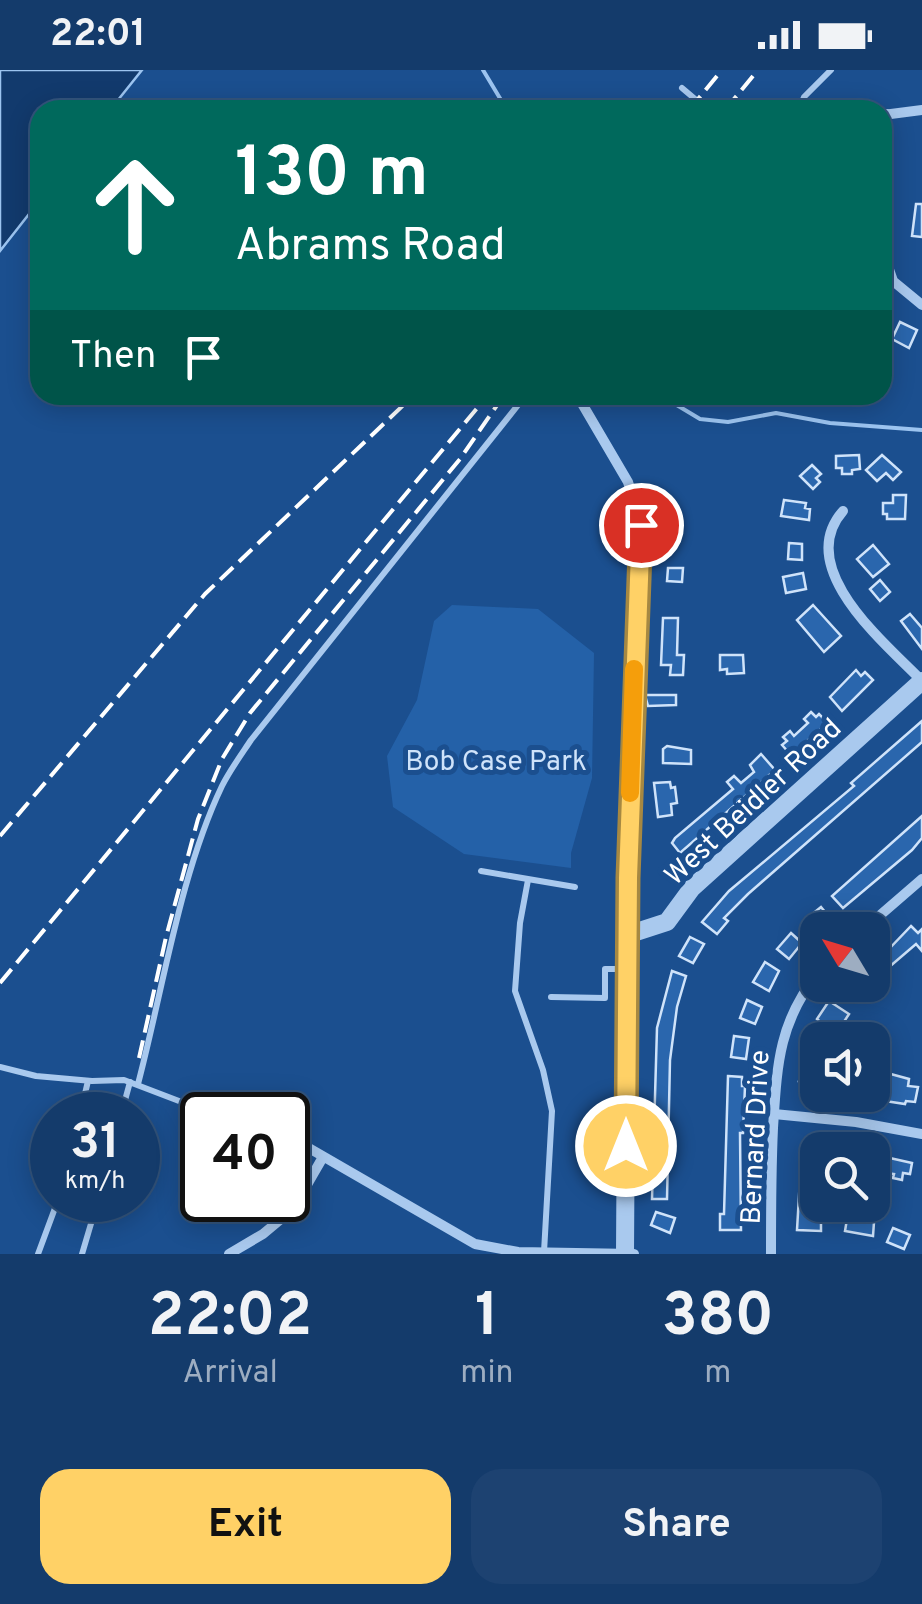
<!DOCTYPE html>
<style>
body{margin:0;font-family:Overpass,sans-serif;background:#1d4271;color:#f1f3f6;height:100vh;display:flex;flex-direction:column;font-size:38px;white-space:nowrap}
*{box-sizing:border-box;margin:0}
p{font-size:32px;color:#9dadc1}
.icon{flex:none;width:55px;height:55px;fill:none;stroke:currentColor;stroke-width:2;stroke-linecap:round;stroke-linejoin:round}
.map{position:relative;height:1184px;overflow:hidden}
.details{display:flex;flex-direction:column;background:#143b6b;flex:1}
.details>*{flex:none}
.guide{position:absolute;left:30px;top:30px;width:862px;height:305px;border-radius:30px;box-shadow:0 5px 25px #0003,0 0 0 2px #33557e;background:#00695c;color:#fff;overflow:hidden}
.needle{width:65px;rotate:308deg}
.fabs{position:absolute;left:800px;top:842px;display:grid;gap:20px}
.fabs a{display:grid;place-items:center;width:90px;height:90px;border-radius:20px;background:#143b6b;box-shadow:0 5px 25px #0003,0 0 0 2px #33557e;font-size:50px}
.speed{position:absolute;left:30px;top:1022px;display:flex;gap:20px;font-size:50px;font-weight:700;text-align:center}
.speed>*{display:grid;place-content:center;width:130px;height:130px;border-radius:50%;background:#143b6b;box-shadow:0 5px 25px #0003,0 0 0 2px #33557e;line-height:1}
.speed small{font-size:25px;font-weight:400}
.speed .limit{border:5px solid #111;border-radius:15px;background:#fff;color:#111}
.pin{position:absolute;display:grid;place-items:center;width:85px;height:85px;color:#fff;margin:-42px;border:5px solid #fff;border-radius:50%;box-shadow:0 2px 10px #0007}
.me{position:absolute;width:110px;margin:-55px;rotate:0deg;stroke-linejoin:round;filter:drop-shadow(0 0 8px #0008)}
.turn{display:flex;align-items:center;gap:35px;height:210px;padding:0 40px;font-size:45px}
.turn .icon{width:130px;height:130px;stroke-width:2.5}
.turn b{display:block;font-size:70px;line-height:85px}
.then{display:flex;align-items:center;height:95px;padding:0 40px;background:#0003;gap:20px;font-size:38px}
.eta{display:flex;justify-content:space-evenly;align-items:center;height:170px;text-align:center}
.eta b{font-size:60px;font-weight:700;line-height:70px}
.button{display:flex;gap:20px;margin-top:auto;padding:20px 40px}
.button a{flex:1;height:115px;border-radius:30px;background:#ffd166;color:#111;font-size:40px;font-weight:700;line-height:115px;text-align:center}
.button a+a{background:#1d4271;color:#f1f3f6}
.status{display:flex;justify-content:space-between;align-items:center;height:70px;padding:0 50px;background:#143b6b;direction:ltr}
.status svg{height:28px;fill:currentColor}
.map>svg:first-child{display:block}
.green{fill:#2461a8}
.water{fill:#123a6d;stroke:#9cc4f0;stroke-width:2.5}
.lines{fill:none;stroke-linecap:round;stroke-linejoin:round}
.stream{stroke:#9cc4f0;stroke-width:4}
.building{fill:#2a66ad;stroke:#cfe3fa;stroke-width:2.5}
.service{stroke:#a9c9ee;stroke-width:6}
.minor{stroke:#a9c9ee;stroke-width:10}
.tertiary{stroke:#a9c9ee;stroke-width:18}
.rail{stroke:#fff;stroke-width:4;stroke-dasharray:18 8;stroke-linecap:butt}
.route-casing{stroke:#a68842;stroke-width:25}
.route{stroke:#ffd166;stroke-width:18}
.slow{stroke:#f59e0b;stroke-width:18}
.labels{text-anchor:middle;stroke-width:10;stroke-linejoin:round;paint-order:stroke}
.park-label{font-size:28px;fill:#cfe3fa;stroke:#1b4f8f}
.street-label{font-size:28px;fill:#fff;stroke:#1b4f8f}
</style>
<div class="status"><b>22:01</b><svg viewBox="0 0 49 12"><path d="M0 12V9h3v3zM5 12V6h3v6zM10 12V3h3v9zM15 12V0h3v12zM26 1h20v11H26zM47 4h2v5h-2z"/></svg></div>
<div class="map">
<svg width="922" height="1184" viewBox="0 0 922 1184">
<rect width="100%" height="100%" fill="#1b4f8f"/>
<polygon class="green" points="452,535 538,539 594,583 592,708 571,783 571,798 464,784 393,737 387,686 417,630 434,551"/>
<polygon class="water" points="0,0 142,0 110,40 40,40 40,130 0,181"/>
<g class="lines">
<g class="stream">
<polyline points="483,0 507,40"/>
<polyline points="660,325 700,349 728,352 776,343 830,353 922,360"/>
</g>
</g>
<g class="building">
<polygon points="916,134 922,134 922,167 912,166"/>
<polygon points="900,252 917,260 909,278 892,269"/>
<polygon points="859,385 860,399 852,400 852,404 842,404 842,398 836,398 836,386"/>
<polygon points="882,385 901,402 893,410 886,403 877,411 866,400"/>
<polygon points="812,395 821,404 816,408 820,412 813,419 800,406"/>
<polygon points="893,425 906,425 905,449 887,449 887,444 883,444 883,433 893,433"/>
<polygon points="784,430 806,433 805,438 810,439 809,450 781,446"/>
<polygon points="789,473 802,474 802,490 788,489"/>
<polygon points="873,475 889,494 873,507 857,489"/>
<polygon points="668,498 683,498 682,512 667,511"/>
<polygon points="803,503 806,519 786,523 783,507"/>
<polygon points="880,510 890,522 880,531 870,519"/>
<polygon points="813,535 841,566 824,582 797,550"/>
<polygon points="910,544 922,558 922,579 901,551"/>
<polygon points="663,548 678,548 677,585 684,585 683,605 670,605 671,595 661,595"/>
<polygon points="720,585 743,585 744,603 727,604 727,599 720,600"/>
<polygon points="856,600 861,606 865,602 873,610 842,641 830,627"/>
<polygon points="645,625 676,625 676,635 648,636"/>
<polygon points="811,642 816,647 819,644 828,653 791,685 782,675 787,671 783,667 790,661 794,666 808,653 804,649"/>
<polygon points="922,651 922,672 748,824 724,848 728,851 717,864 702,852 729,821 854,716 851,713"/>
<polygon points="667,676 691,680 691,694 663,693 663,679"/>
<polygon points="761,684 775,700 680,783 672,773 675,768 733,719 727,712 734,706 741,713 754,702 750,695"/>
<polygon points="670,712 671,718 675,717 677,733 671,734 672,745 658,747 654,713"/>
<polygon points="922,746 922,768 912,780 843,838 832,826"/>
<polygon points="821,837 830,848 816,862 805,850"/>
<polygon points="911,856 918,863 922,859 922,881 916,874 881,904 872,895 872,880 878,886 885,879 887,881"/>
<polygon points="791,863 802,873 789,889 777,879"/>
<polygon points="690,867 704,874 693,893 679,886"/>
<polygon points="765,892 779,901 769,921 753,912"/>
<polygon points="672,901 686,906 677,937 670,990 667,1129 652,1129 657,958"/>
<polygon points="747,930 762,937 755,954 740,948"/>
<polygon points="829,931 849,944 838,961 831,957 827,970 815,970 823,954 817,949"/>
<polygon points="734,966 749,968 746,989 731,987"/>
<polygon points="808,973 818,976 815,1022 801,1020 802,1011 799,1011"/>
<polygon points="876,1000 909,1009 908,1016 918,1017 915,1032 906,1031 905,1034 872,1029"/>
<polygon points="728,1006 742,1007 742,1016 745,1016 743,1063 740,1063 741,1160 720,1160 720,1144 724,1144"/>
<polygon points="802,1075 818,1075 815,1143 821,1143 821,1161 797,1160"/>
<polygon points="872,1084 912,1093 910,1104 903,1103 902,1110 893,1108 894,1104 872,1101"/>
<polygon points="656,1142 675,1148 670,1163 651,1155"/>
<polygon points="847,1149 874,1152 873,1166 845,1161"/>
<polygon points="893,1158 910,1165 904,1179 887,1172"/>
</g>
<g class="lines">
<g class="service">
<polyline points="682,18 708,40"/>
<polyline points="799,40 804,27 831,0"/>
<polyline points="481,801 575,817"/>
<polyline points="528,810 520,853 515,921 543,1000 552,1041 544,1182"/>
<polyline points="551,927 605,928 605,899 626,899"/>
<polyline points="0,997 36,1006 92,1011 124,1010 179,1031 203,1033"/>
<path d="M 138,1014 C 163,919 180,804 222,716 C 230,700 241,685 251,670 L 526,325"/>
<polyline points="80,1045 88,1011"/>
<polyline points="121,1045 130,1012"/>
<polyline points="38,1184 58,1130"/>
<polyline points="82,1184 98,1130"/>
</g>
<g class="minor">
<polyline points="887,44 885,188 893,211 922,235"/>
<polyline points="883,45 922,40"/>
<polyline points="577,325 628,412 641,455 627,865"/>
<path d="M 843,441 C 793,498 885,573 922,611"/>
<polyline points="863,860 922,809"/>
<polyline points="204,1033 247,1045"/>
<polyline points="774,1044 856,1052 922,1064"/>
<polyline points="288,1066 475,1174 518,1182 634,1184"/>
<polyline points="229,1184 263,1164 293,1139 323,1087"/>
<path d="M 771,1184 C 771,1142 771,1100 773,1058 C 777,997 778,953 818,903"/>
</g>
<polyline class="tertiary" points="625,1184 627,865 667,852 692,818 922,611"/>
<g class="rail">
<polyline points="689,40 722,0"/>
<polyline points="725,40 758,0"/>
<polyline points="0,766 205,524 414,325"/>
<polyline points="0,913 488,325"/>
<polyline points="139,988 166,867 198,749 222,689 250,643 460,389 504,325"/>
</g>
</g>
<g class="lines">
<defs>
<polyline id="route" points="626,1076 628,808 641,455"/>
</defs>
<use href="#route" class="route-casing"/>
<use href="#route" class="route"/>
<polyline class="slow" points="630,723 634,599"/>
</g>
<g class="labels">
<g class="park-label">
<text x="496" y="700">Bob Case Park</text>
</g>
<g class="street-label">
<text transform="translate(752 731) rotate(-43)" y="10">West Beidler Road</text>
<text transform="translate(754 1067) rotate(-87)" y="10">Bernard Drive</text>
</g>
</g>
</svg>
<div class="fabs">
<a><svg class="needle" viewBox="-14 -14 28 28"><path d="M0-13l5 13h-10z" fill="#e53935"/><path d="M0 13l5-13h-10z" fill="#9dadc1"/></svg></a>
<a><svg class="icon" aria-label="sound" viewBox="0 0 24 24"><path d="M4 9h4l5-4v14l-5-4H4zM17 9q2 3 0 6"/></svg></a>
<a><svg class="icon" aria-label="search" viewBox="0 0 24 24"><circle cx="10" cy="10" r="6"/><path d="M15 15l6 6"/></svg></a>
</div>
<div class="speed"><div>31<small>km/h</small></div><div class="limit">40</div></div>
<div class="pin" style="left:641px;top:455px;background:#d93025"><svg class="icon" aria-label="arrive" viewBox="0 0 24 24"><path d="M6 21V4h12l-3 4 3 4H6"/></svg></div>
<svg class="me" style="left:626px;top:1076px" viewBox="-20 -20 40 40"><circle r="17" fill="#ffd166" stroke="#fff" stroke-width="3"/><path d="M0-11L8 9 0 5-8 9z" fill="#fff"/></svg>
<div class="guide">
<div class="turn"><svg class="icon" aria-label="ahead" viewBox="0 0 24 24"><path d="M12 20V5M6 11l6-6 6 6"/></svg><div><b>130 m</b>Abrams Road</div></div>
<div class="then">Then<svg class="icon" aria-label="arrive" viewBox="0 0 24 24"><path d="M6 21V4h12l-3 4 3 4H6"/></svg></div>
</div>
</div>
<section class="details">
<div class="eta">
<div><b>22:02</b><p>Arrival</p></div>
<div><b>1</b><p>min</p></div>
<div><b>380</b><p>m</p></div>
</div>
<div class="button"><a>Exit</a><a>Share</a></div>
</section>
